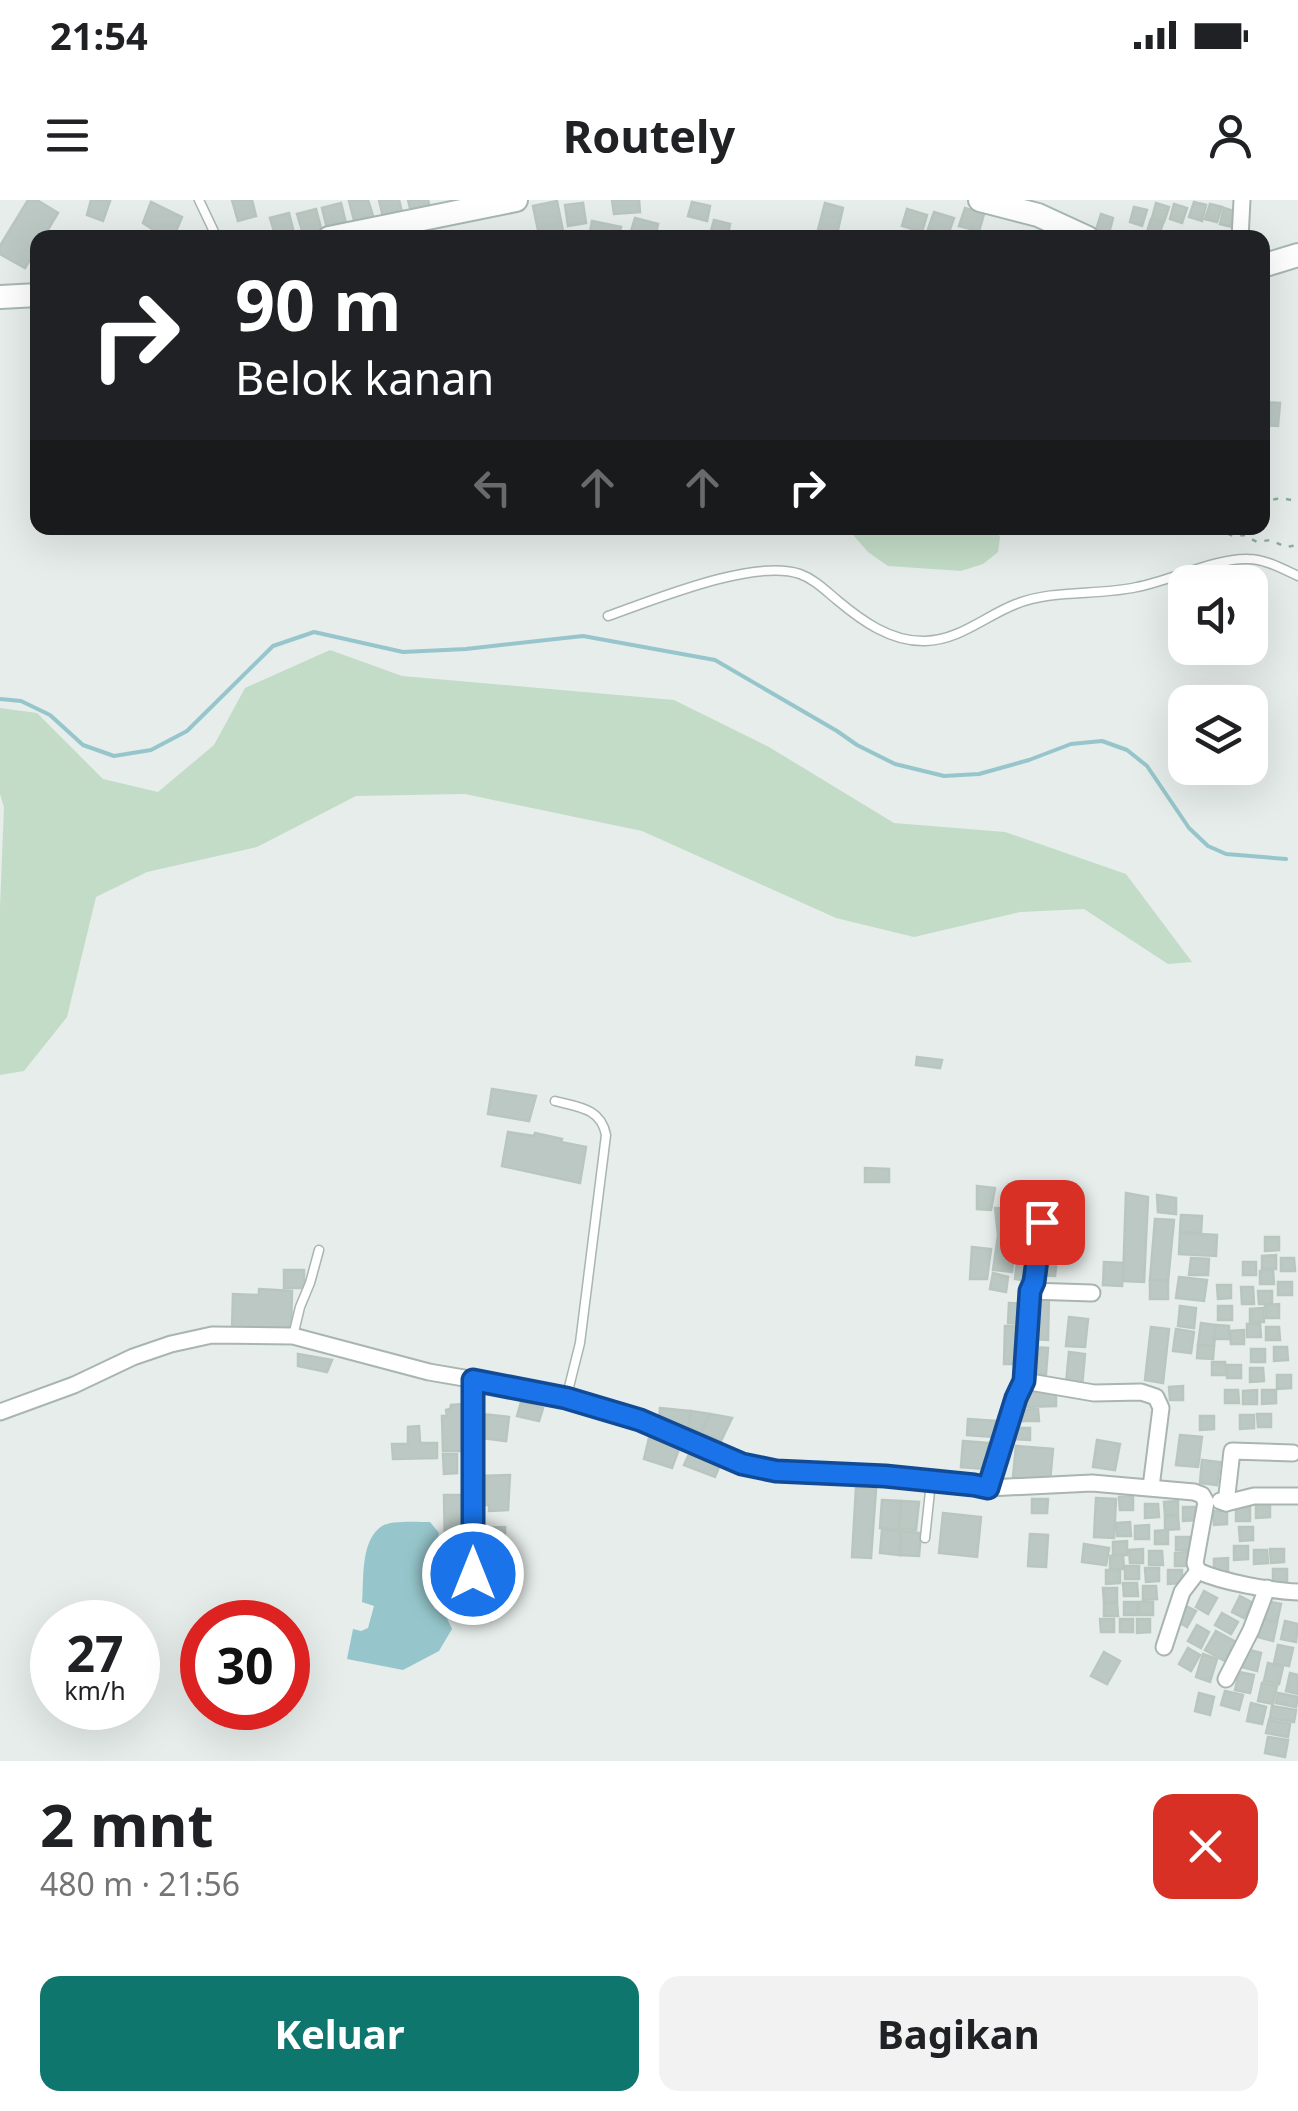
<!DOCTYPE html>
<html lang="id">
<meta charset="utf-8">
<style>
body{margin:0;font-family:"Noto Sans",sans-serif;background:#f2f2f2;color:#202124;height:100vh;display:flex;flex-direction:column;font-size:38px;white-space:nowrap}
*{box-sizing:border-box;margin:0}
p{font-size:32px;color:#757577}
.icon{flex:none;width:55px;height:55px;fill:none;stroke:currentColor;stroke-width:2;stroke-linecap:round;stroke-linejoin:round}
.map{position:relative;height:1561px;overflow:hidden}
.panel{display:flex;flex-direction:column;background:#fff;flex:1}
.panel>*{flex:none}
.guide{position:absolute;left:30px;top:30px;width:1240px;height:305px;border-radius:20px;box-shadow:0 10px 40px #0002;background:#202124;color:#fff;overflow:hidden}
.controls{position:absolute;left:1168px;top:365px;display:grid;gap:20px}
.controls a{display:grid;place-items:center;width:100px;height:100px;border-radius:20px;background:#fff;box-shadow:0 10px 40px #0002;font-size:50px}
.speed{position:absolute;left:30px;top:1400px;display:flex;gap:20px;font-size:50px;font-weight:700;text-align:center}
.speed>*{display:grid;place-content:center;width:130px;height:130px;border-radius:50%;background:#fff;box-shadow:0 10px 40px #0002;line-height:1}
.speed small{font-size:25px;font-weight:400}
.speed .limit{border:15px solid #d22;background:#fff;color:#111}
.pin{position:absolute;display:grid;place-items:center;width:85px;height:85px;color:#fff;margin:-42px;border-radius:20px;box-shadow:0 5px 15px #0006}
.me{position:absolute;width:110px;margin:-55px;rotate:0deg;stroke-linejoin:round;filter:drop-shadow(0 0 8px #0008)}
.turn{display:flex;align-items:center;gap:35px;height:210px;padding:0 40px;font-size:45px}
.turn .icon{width:130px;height:130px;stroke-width:2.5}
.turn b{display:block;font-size:70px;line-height:85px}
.lanes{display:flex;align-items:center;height:95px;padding:0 40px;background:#0003;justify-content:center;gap:50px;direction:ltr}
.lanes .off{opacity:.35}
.round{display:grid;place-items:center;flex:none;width:105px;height:105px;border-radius:20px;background:#f2f2f2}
.headline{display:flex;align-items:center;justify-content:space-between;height:170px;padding:0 40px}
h1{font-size:60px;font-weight:700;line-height:75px}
.action{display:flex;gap:20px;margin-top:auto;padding:20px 40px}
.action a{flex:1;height:115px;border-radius:20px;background:#0f766e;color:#fff;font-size:40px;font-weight:700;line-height:115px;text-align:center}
.action a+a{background:#f2f2f2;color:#202124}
.status{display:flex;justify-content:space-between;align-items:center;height:70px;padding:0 50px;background:#fff;direction:ltr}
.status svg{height:28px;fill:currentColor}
header{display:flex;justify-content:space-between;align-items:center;height:130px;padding:0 40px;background:#fff;font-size:45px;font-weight:700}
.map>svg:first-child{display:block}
.green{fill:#c2dcc7}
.water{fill:#96c6cb}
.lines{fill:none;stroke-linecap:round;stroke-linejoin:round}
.stream{stroke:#96c6cb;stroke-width:4}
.building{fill:#bcc8c3;stroke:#b9c6c0;stroke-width:2.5}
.lane-casing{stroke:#a9b5b0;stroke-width:11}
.street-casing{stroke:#a9b5b0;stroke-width:19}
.secondary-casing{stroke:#a6b8b1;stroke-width:26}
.path{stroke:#8bada0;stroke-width:2.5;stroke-dasharray:5 8;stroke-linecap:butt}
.lane{stroke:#fff;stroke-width:8}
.street{stroke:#fff;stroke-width:15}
.secondary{stroke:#fff;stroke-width:22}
.route-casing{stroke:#114b97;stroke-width:25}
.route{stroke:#1a73e8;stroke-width:18}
</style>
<div class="status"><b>21:54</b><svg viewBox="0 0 49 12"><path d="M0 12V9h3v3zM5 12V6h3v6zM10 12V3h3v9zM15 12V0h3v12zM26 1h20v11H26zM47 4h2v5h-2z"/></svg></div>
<header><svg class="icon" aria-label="menu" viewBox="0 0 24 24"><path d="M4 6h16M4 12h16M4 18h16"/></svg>Routely<svg class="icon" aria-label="person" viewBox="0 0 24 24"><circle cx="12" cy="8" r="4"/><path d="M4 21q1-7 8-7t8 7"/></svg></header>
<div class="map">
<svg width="1298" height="1561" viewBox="0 0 1298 1561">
<rect width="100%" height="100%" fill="#e6edea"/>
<g class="green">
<polygon points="847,328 994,328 1000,337 998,352 983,364 961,371 888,366 868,352"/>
<polygon points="330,450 402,476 674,500 769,547 894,623 1005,632 1126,674 1192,762 1168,764 1084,709 1020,712 914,737 836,718 642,631 465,594 356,596 257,647 147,672 96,697 67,817 24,871 0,875 0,708 4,607 0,594 0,508 37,513 103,579 158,592 214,545 245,488"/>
</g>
<path class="water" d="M 430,1322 L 439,1333 L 429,1379 L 434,1408 L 445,1414 L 452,1429 L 439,1451 L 403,1470 L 347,1459 L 353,1429 L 361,1431 L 368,1428 L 374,1406 L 362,1402 C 364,1378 360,1341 382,1326 C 391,1320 419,1322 430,1322 Z"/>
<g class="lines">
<polyline class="stream" points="0,499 21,501 50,515 83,545 114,556 151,550 187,531 273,446 314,432 403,452 466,449 583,436 715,460 837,531 857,545 895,564 944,576 979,574 1029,560 1071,544 1102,541 1127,550 1147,566 1189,628 1208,646 1226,654 1286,659"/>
</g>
<g class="building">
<polygon points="28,0 37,0 58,13 43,38 38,38 38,47 25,68 0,54 0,46"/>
<polygon points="91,0 110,1 103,21 87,15"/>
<polygon points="232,0 252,0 256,16 238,21"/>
<polygon points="368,0 374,19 355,24 349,1"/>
<polygon points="379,0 399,0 403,16 384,21"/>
<polygon points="408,0 428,0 431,11 412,16"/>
<polygon points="612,0 639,0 640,12 614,14"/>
<polygon points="557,1 563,31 539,35 533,6"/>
<polygon points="151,2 182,17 173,38 166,38 143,23"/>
<polygon points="692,2 710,6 707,21 688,16"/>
<polygon points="1194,2 1206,5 1202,21 1189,17"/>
<polygon points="341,3 347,27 328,32 322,8"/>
<polygon points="583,3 586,23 568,26 565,5"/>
<polygon points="825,3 843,8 837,34 818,30"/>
<polygon points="1156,3 1169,7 1164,22 1152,18"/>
<polygon points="1174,4 1187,8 1182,23 1170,19"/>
<polygon points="1210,4 1222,7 1217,22 1205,19"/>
<polygon points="1134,7 1147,10 1142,26 1130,22"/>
<polygon points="965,8 984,14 979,31 959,26"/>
<polygon points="1224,8 1237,12 1232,27 1220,24"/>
<polygon points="316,9 322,32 304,37 297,14"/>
<polygon points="907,9 927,15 922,32 902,26"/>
<polygon points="934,12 954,18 948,35 928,29"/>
<polygon points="289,13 295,37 276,38 270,18"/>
<polygon points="1101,14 1113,18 1109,33 1096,30"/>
<polygon points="635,18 658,24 655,38 629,38"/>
<polygon points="1151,19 1163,23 1158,38 1146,35"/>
<polygon points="714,20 730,24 728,34 711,31"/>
<polygon points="592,21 621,27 618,38 589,38"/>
<polygon points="1262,202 1280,203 1278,226 1262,225"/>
<polygon points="917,857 942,860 940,868 916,865"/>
<polygon points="492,889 536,896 529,921 488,914"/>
<polygon points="508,932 534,936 535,933 562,939 561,942 586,947 580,983 502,966"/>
<polygon points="865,968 889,969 889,982 865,982"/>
<polygon points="977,986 995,988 991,1010 977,1009"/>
<polygon points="1061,987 1061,1005 1041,1005 1041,988"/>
<polygon points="1018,989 1038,989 1039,1035 1019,1035"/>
<polygon points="1126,993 1148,997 1144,1082 1123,1081"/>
<polygon points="1157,995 1176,998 1176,1014 1158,1012"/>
<polygon points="995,1008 1017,1009 1015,1035 998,1034"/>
<polygon points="1181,1015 1202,1016 1201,1033 1180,1032"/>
<polygon points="1155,1019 1174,1020 1168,1081 1150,1080"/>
<polygon points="1180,1033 1217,1035 1216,1056 1179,1054"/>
<polygon points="998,1036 1016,1038 1012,1072 993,1070"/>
<polygon points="1265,1037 1279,1037 1279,1050 1265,1051"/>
<polygon points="972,1047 991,1049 987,1079 970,1079"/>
<polygon points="1018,1054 1035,1056 1032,1081 1015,1079"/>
<polygon points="1039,1055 1057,1057 1055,1076 1037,1075"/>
<polygon points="1276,1055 1276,1069 1262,1069 1262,1056"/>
<polygon points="1191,1058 1209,1059 1208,1075 1189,1075"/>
<polygon points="1281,1058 1294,1058 1295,1071 1281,1071"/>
<polygon points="1104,1062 1124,1063 1122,1086 1103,1085"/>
<rect x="1243" y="1062" width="13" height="13"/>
<rect x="284" y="1070" width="20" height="18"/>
<polygon points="1273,1070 1274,1084 1260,1084 1260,1071"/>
<polygon points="993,1073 1008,1077 1006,1092 990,1089"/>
<polygon points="1179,1077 1207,1080 1204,1101 1176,1098"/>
<polygon points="1150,1080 1168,1081 1168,1099 1150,1099"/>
<rect x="1278" y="1082" width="14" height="13"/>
<polygon points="1217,1085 1231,1085 1231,1098 1218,1099"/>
<polygon points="1241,1087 1253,1087 1254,1104 1242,1104"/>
<polygon points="259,1089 292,1091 291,1132 232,1131 233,1094 259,1095"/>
<polygon points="1258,1091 1272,1091 1272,1104 1259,1104"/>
<polygon points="1033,1092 1049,1093 1048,1140 1031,1139"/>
<polygon points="1009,1103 1029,1104 1027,1124 1008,1123"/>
<polygon points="1279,1104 1279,1118 1266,1118 1265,1105"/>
<polygon points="1180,1106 1196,1108 1194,1128 1178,1126"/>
<rect x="1218" y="1106" width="14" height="14"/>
<polygon points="1263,1108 1264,1122 1250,1122 1250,1109"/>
<polygon points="1069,1117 1088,1119 1085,1147 1066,1146"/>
<polygon points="1201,1123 1216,1125 1214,1146 1198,1145"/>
<polygon points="1247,1124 1260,1124 1261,1137 1247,1137"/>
<polygon points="1216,1125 1229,1126 1229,1139 1214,1139"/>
<polygon points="1005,1126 1025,1126 1024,1164 1004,1164"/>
<polygon points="1151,1127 1169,1129 1163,1183 1145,1180"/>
<polygon points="1266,1127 1279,1127 1280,1140 1266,1140"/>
<polygon points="1176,1129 1194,1132 1191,1153 1173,1151"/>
<polygon points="1244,1130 1244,1144 1231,1144 1230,1131"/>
<polygon points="1198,1145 1214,1146 1213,1159 1197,1158"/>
<polygon points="1031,1147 1048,1148 1046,1174 1030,1173"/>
<polygon points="1274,1147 1287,1147 1288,1160 1274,1161"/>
<rect x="1251" y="1149" width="14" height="13"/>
<polygon points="1069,1152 1085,1154 1082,1186 1066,1184"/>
<polygon points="298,1154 332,1160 327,1172 298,1166"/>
<polygon points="1212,1162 1225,1162 1226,1175 1212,1175"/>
<rect x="1227" y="1165" width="14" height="13"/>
<polygon points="1250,1168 1263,1168 1264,1181 1250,1182"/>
<polygon points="1277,1175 1291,1175 1291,1188 1277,1189"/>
<polygon points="1183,1186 1183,1200 1170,1200 1169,1187"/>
<polygon points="1056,1189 1056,1206 1023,1207 1023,1190"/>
<polygon points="1225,1190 1238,1190 1239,1203 1225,1203"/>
<polygon points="1257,1190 1257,1204 1243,1204 1243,1191"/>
<polygon points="1262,1190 1276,1190 1276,1203 1262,1204"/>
<polygon points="521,1202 543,1208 539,1221 517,1216"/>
<polygon points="463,1204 465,1210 468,1209 472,1251 443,1251 442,1216 447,1216 446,1210 450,1209 451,1205"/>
<polygon points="660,1208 691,1211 688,1227 659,1223"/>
<polygon points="1038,1209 1039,1221 1017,1221 1017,1210"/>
<polygon points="691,1211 710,1214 701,1233 688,1227"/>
<polygon points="482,1214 509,1217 506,1241 481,1238"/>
<polygon points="710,1214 732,1218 721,1241 701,1233"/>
<polygon points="1257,1214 1271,1214 1271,1227 1258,1227"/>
<polygon points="1240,1215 1254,1215 1254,1228 1240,1229"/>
<polygon points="1200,1216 1214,1216 1214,1229 1200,1230"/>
<polygon points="968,1219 996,1221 994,1237 967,1235"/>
<polygon points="419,1226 420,1243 437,1243 437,1258 393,1259 392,1244 408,1244 408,1227"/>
<polygon points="1012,1228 1030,1228 1030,1240 1012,1239"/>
<polygon points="1180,1235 1202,1237 1198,1267 1176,1265"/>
<polygon points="649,1238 679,1249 672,1268 644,1259"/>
<polygon points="1097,1240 1120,1244 1115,1270 1093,1267"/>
<polygon points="963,1241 988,1243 985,1269 961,1267"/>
<polygon points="1016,1246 1053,1249 1050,1281 1013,1277"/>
<polygon points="691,1250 721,1262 715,1277 684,1265"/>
<polygon points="443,1254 457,1254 457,1273 444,1274"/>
<polygon points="1202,1260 1220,1262 1217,1285 1200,1283"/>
<polygon points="510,1275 508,1310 489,1311 489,1305 484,1305 484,1295 479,1295 481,1276"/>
<polygon points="856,1288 876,1289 871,1358 852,1357"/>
<polygon points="444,1295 467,1295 468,1344 445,1346"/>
<polygon points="1133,1296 1133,1310 1120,1310 1119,1297"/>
<polygon points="1096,1298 1116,1299 1114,1338 1094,1337"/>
<polygon points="1032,1299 1048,1299 1047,1313 1032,1313"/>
<polygon points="882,1300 901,1301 899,1329 880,1328"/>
<polygon points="901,1301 919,1302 916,1330 899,1329"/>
<polygon points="1178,1301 1178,1315 1165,1315 1164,1302"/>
<polygon points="1145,1304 1158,1304 1159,1317 1145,1318"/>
<polygon points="1256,1304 1270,1304 1270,1317 1256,1318"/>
<polygon points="1183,1307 1197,1307 1197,1320 1183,1321"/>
<polygon points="1250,1307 1250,1321 1236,1321 1236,1308"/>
<polygon points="1213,1311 1227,1311 1227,1324 1214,1325"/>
<polygon points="943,1313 981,1317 977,1357 939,1353"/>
<polygon points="1165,1316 1178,1316 1179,1329 1165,1330"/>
<polygon points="1130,1322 1131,1336 1117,1336 1116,1323"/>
<polygon points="1149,1325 1149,1339 1135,1339 1135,1326"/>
<polygon points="505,1327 505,1355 478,1354 480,1328"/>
<polygon points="1239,1327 1253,1327 1253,1340 1240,1341"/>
<polygon points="882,1330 901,1331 900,1355 880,1353"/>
<polygon points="1168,1330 1168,1344 1155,1344 1155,1331"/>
<polygon points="901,1331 921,1333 919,1356 900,1355"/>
<polygon points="1030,1334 1048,1335 1046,1367 1028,1366"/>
<rect x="1176" y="1337" width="14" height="13"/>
<polygon points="1127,1341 1127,1355 1113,1355 1113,1342"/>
<polygon points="1084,1344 1109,1348 1106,1365 1082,1362"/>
<polygon points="1234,1346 1248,1346 1248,1359 1234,1360"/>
<polygon points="1143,1349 1143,1363 1130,1363 1129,1350"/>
<polygon points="1270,1349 1284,1349 1284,1362 1271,1363"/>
<polygon points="1254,1350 1267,1350 1268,1363 1254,1364"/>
<polygon points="1149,1351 1162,1351 1163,1365 1149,1365"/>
<polygon points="1188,1352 1189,1366 1175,1366 1175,1353"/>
<polygon points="481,1355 508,1360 505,1373 479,1369"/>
<polygon points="1123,1355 1124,1369 1110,1369 1110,1356"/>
<polygon points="1228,1358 1228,1372 1214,1372 1214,1359"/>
<rect x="1125" y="1366" width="14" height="13"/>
<polygon points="1145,1368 1159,1368 1159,1381 1146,1382"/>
<polygon points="1273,1369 1287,1369 1287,1382 1273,1383"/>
<polygon points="1106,1370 1120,1370 1120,1383 1106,1384"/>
<polygon points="1168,1370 1182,1370 1182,1383 1168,1384"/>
<polygon points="477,1373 494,1374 491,1405 474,1404"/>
<polygon points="438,1375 454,1375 453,1388 467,1388 466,1404 436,1403"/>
<polygon points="1123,1383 1137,1383 1138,1396 1124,1396"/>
<polygon points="1143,1386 1156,1386 1157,1399 1143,1400"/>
<polygon points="1103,1388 1117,1388 1117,1402 1104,1402"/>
<polygon points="1204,1391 1217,1398 1208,1414 1196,1407"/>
<polygon points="1240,1396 1253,1403 1244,1418 1232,1412"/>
<polygon points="1266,1401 1281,1404 1277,1422 1262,1419"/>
<rect x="1124" y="1402" width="13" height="13"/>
<rect x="1139" y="1402" width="14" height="13"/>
<polygon points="1104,1403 1117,1403 1118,1416 1104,1416"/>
<polygon points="1184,1405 1196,1411 1187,1427 1175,1420"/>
<polygon points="492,1409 491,1421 471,1422 473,1410"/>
<polygon points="1222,1413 1238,1422 1231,1434 1215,1425"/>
<polygon points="1100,1419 1114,1419 1114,1432 1101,1432"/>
<rect x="1120" y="1419" width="13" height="13"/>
<polygon points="1137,1419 1150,1419 1150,1432 1137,1433"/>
<polygon points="1262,1419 1277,1423 1273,1441 1258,1437"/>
<polygon points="1285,1421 1298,1424 1296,1442 1281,1439"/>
<polygon points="1197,1425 1209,1432 1201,1448 1188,1441"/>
<polygon points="1216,1431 1236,1442 1225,1461 1205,1450"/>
<polygon points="1278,1445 1293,1448 1289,1466 1274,1463"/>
<polygon points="1188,1448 1200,1455 1191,1471 1179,1464"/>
<polygon points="1246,1449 1261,1453 1257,1471 1242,1467"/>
<polygon points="1104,1452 1120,1461 1107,1484 1091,1476"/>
<polygon points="1203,1454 1217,1459 1210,1482 1196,1477"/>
<polygon points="1268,1463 1283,1467 1279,1484 1264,1481"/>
<polygon points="1239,1472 1254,1475 1250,1493 1235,1490"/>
<polygon points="1290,1473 1298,1475 1298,1494 1286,1491"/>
<polygon points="1262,1483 1277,1486 1273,1504 1258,1501"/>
<polygon points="1225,1491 1243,1495 1239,1510 1221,1505"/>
<polygon points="1199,1493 1214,1497 1210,1515 1195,1511"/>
<polygon points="1278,1493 1298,1497 1296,1507 1276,1503"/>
<polygon points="1251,1503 1266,1507 1262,1524 1247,1521"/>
<polygon points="1272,1506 1296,1510 1294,1522 1270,1518"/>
<polygon points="1269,1520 1290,1524 1288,1537 1266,1533"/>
<polygon points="1268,1537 1288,1540 1285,1557 1265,1553"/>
</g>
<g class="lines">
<defs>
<g id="lane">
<polyline points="199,0 217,38"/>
<path d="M 608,416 C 654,400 754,358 800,374 C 814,379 825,390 837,400 C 862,421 891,442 925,441 C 960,440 985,416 1016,404 C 1054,389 1097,396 1137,387 C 1170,381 1215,358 1248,359 C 1265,359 1283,369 1298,376"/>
<path d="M 555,901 C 578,907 601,908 606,935 L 580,1143 L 566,1199"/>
<polyline points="293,1136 300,1107 310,1083 319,1050"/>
<polyline points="925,1338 931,1282"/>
</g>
<g id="street">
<polyline points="1240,38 1242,0"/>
<polyline points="1030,1091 1092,1093"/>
<polyline points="1024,1181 1094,1193 1141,1192 1156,1197 1161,1208 1151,1287"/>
<path d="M 0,1212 L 74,1185 L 133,1157 L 171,1144 L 212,1135 L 293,1136 L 429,1172 L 529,1189 L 566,1199 L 640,1220 L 742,1264 L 776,1271 L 885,1276 L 974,1285 L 988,1288 L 1092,1283 L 1194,1292 L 1202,1295 L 1206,1302 L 1195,1363 L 1198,1371 C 1222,1382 1271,1391 1298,1392"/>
<polyline points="988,1288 1016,1198 1024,1181 1030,1091 1034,1082 1042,1009"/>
<polyline points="1220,1301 1226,1303 1254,1296 1298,1296"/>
<polyline points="1226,1303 1232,1251 1293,1253"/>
<polyline points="470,1410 473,1374 473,1179"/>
<polyline points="1164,1447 1182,1392 1198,1371"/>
<polyline points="1226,1479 1251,1430 1267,1388"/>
</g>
<g id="secondary">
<polyline points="980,0 1038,15 1088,38"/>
<polyline points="329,38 516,0"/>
<polyline points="1262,66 1298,55"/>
<polyline points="0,97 38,95"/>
</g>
</defs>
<use href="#lane" class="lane-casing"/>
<use href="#street" class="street-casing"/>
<use href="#secondary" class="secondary-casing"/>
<g class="path">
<path d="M 1262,306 C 1272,296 1286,298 1298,302"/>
<polyline points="1236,328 1226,333 1233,336 1244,335 1257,342 1270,340 1286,347 1298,345"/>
</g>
<use href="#lane" class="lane"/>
<use href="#street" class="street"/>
<use href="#secondary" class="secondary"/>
</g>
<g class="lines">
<defs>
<polyline id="route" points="473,1374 473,1180 566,1198 640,1220 742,1264 776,1271 885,1276 974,1285 988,1288 1016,1198 1024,1181 1030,1091 1034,1082 1042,1022"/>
</defs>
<use href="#route" class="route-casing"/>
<use href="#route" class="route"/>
</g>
</svg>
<div class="controls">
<a><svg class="icon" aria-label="sound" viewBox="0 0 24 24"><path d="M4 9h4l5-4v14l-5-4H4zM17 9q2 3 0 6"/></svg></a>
<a><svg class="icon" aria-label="layers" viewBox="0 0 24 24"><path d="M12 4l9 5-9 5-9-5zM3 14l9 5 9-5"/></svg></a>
</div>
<div class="speed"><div>27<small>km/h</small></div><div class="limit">30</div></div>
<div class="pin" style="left:1042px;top:1022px;background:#d93025"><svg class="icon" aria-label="arrive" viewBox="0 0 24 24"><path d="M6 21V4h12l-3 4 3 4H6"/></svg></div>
<svg class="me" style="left:473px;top:1374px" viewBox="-20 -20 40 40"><circle r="17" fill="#1a73e8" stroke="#fff" stroke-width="3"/><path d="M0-11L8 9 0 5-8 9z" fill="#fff"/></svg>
<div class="guide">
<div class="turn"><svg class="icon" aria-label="right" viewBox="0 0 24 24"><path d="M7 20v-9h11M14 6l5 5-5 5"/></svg><div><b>90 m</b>Belok kanan</div></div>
<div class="lanes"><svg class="icon off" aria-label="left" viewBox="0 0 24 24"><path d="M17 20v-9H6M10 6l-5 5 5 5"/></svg><svg class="icon off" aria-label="ahead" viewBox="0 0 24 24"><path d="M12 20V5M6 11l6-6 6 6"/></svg><svg class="icon off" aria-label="ahead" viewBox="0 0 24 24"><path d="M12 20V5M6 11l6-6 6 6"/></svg><svg class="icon" aria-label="right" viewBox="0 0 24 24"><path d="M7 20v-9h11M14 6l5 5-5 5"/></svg></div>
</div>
</div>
<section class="panel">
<div class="headline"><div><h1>2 mnt</h1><p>480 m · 21:56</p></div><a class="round" style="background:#d93025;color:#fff"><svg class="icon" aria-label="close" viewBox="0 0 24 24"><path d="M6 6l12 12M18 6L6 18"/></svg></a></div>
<div class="action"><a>Keluar</a><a>Bagikan</a></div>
</section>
